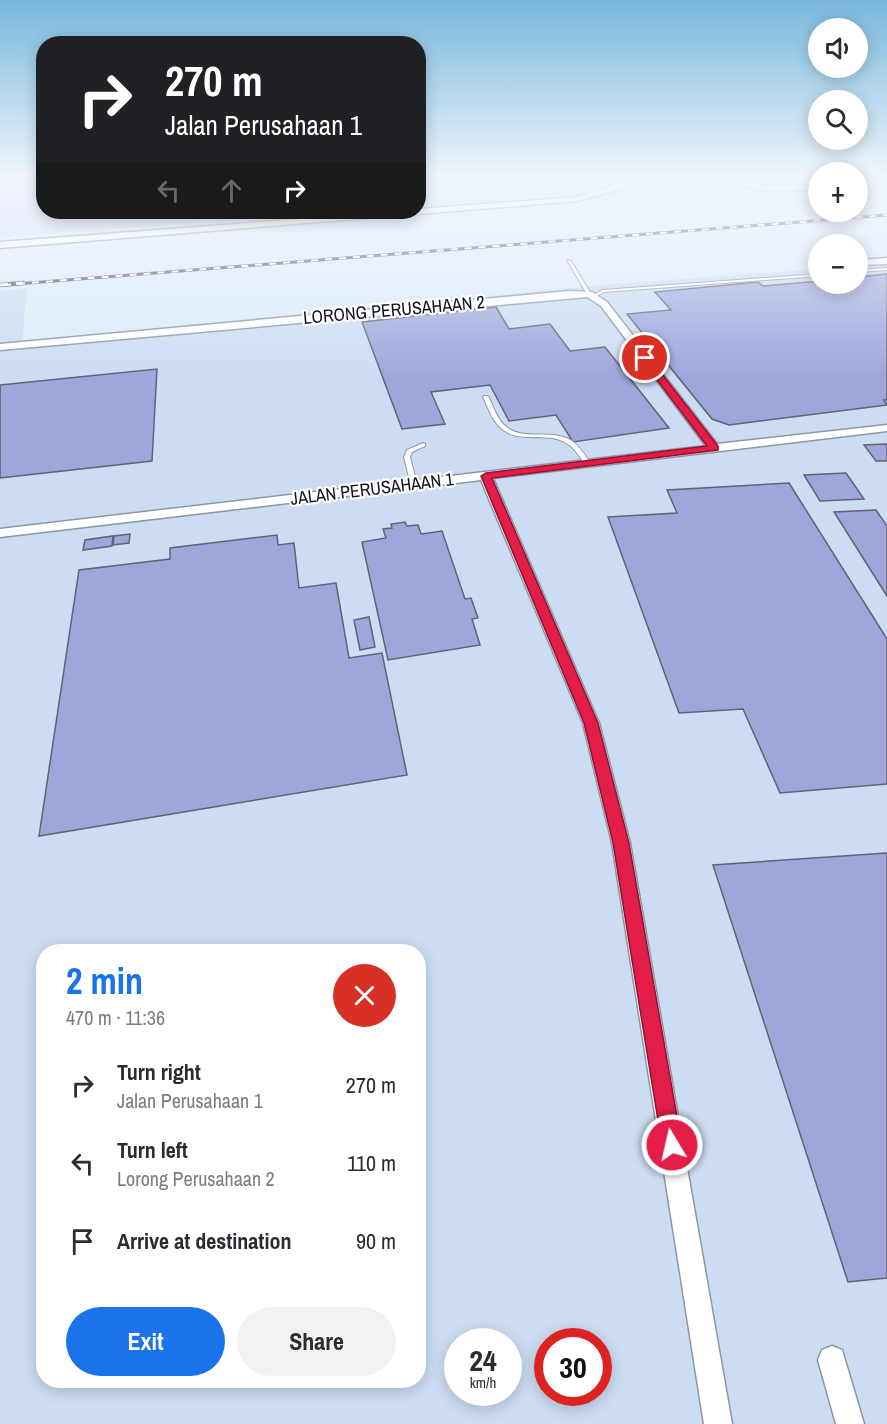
<!DOCTYPE html>
<meta charset="utf-8">
<style>
body{margin:0;font-family:"Archivo Narrow",sans-serif;background:#f2f2f3;color:#2b2b33;height:100vh;display:flex;flex-direction:column;font-size:22px;white-space:nowrap}
*{box-sizing:border-box;margin:0}
p{font-size:20px;color:#7c7c81}
.icon{flex:none;width:33px;height:33px;fill:none;stroke:currentColor;stroke-width:2;stroke-linecap:round;stroke-linejoin:round}
.map{position:relative;flex:1;overflow:hidden}
.panel{position:absolute;left:36px;top:944px;width:390px;height:444px;display:flex;flex-direction:column;background:#fff;border-radius:24px;box-shadow:0 3px 15px #0003}
.panel>*{flex:none}
.guide{position:absolute;left:36px;top:36px;width:390px;height:183px;border-radius:24px;box-shadow:0 3px 15px #0003;background:#202124;color:#fff;overflow:hidden}
.buttons{position:absolute;left:808px;top:18px;display:grid;gap:12px}
.buttons a{display:grid;place-items:center;width:60px;height:60px;border-radius:50%;background:#fff;box-shadow:0 3px 15px #0003;font-size:30px}
.speed{position:absolute;left:444px;top:1328px;display:flex;gap:12px;font-size:30px;font-weight:700;text-align:center}
.speed>*{display:grid;place-content:center;width:78px;height:78px;border-radius:50%;background:#fff;box-shadow:0 3px 15px #0003;line-height:1}
.speed small{font-size:15px;font-weight:400}
.speed .limit{border:9px solid #d22;background:#fff;color:#111}
.pin{position:absolute;display:grid;place-items:center;width:51px;height:51px;color:#fff;margin:-26px;border:3px solid #fff;border-radius:50%;box-shadow:0 2px 6px #0007}
.me{position:absolute;width:66px;margin:-33px;rotate:351deg;stroke-linejoin:round;filter:drop-shadow(0 0 4px #0008)}
.turn{display:flex;align-items:center;gap:21px;height:126px;padding:0 30px;font-size:27px}
.turn .icon{width:78px;height:78px;stroke-width:2.5}
.turn b{display:block;font-size:42px;line-height:51px}
.lanes{display:flex;align-items:center;height:57px;padding:0 30px;background:#0003;justify-content:center;gap:30px;direction:ltr}
.lanes .off{opacity:.35}
.round{display:grid;place-items:center;flex:none;width:63px;height:63px;border-radius:32px;background:#f2f2f3}
.summary{display:flex;align-items:center;justify-content:space-between;height:102px;padding:0 30px}
h1{font-size:36px;font-weight:800;line-height:45px;color:#1a73e8}
.action{display:flex;gap:12px;margin-top:auto;padding:12px 30px}
.action a{flex:1;height:69px;border-radius:36px;background:#1a73e8;color:#fff;font-size:24px;font-weight:800;line-height:69px;text-align:center}
.action a+a{background:#f2f2f3;color:#2b2b33}
ul{padding:0;list-style:none}
li{display:flex;align-items:center;gap:18px;height:78px;padding:0 30px}
li div{flex:1}
li b{display:block;font-size:22px}
li em{font-style:normal}
.map>svg:first-child{display:block}
.built{fill:#ccddf3;fill-rule:evenodd}
.green{fill:#dbd0f3}
.building{fill:#9ea6dc;stroke:#606373;stroke-width:1.5}
.lines{fill:none;stroke-linecap:round;stroke-linejoin:round}
.service-casing{stroke:#8c97a6;stroke-width:2}
.minor-casing{stroke:#8c97a6;stroke-width:3}
.service{fill:#fff;fill-rule:evenodd}
.minor{fill:#fff;fill-rule:evenodd}
.rail-far1-casing{stroke:#454b53;stroke-width:3}
.rail-casing{stroke:#454b53;stroke-width:4.5}
.rail-far1{stroke:#fff;stroke-width:2;stroke-dasharray:7;stroke-linecap:butt}
.rail{stroke:#fff;stroke-width:3;stroke-dasharray:8;stroke-linecap:butt}
.route{fill:#e11d48;stroke:#92132f;stroke-width:1.5}
.labels{text-anchor:middle;stroke-width:4.5;stroke-linejoin:round;paint-order:stroke}
.far-street-label{font-size:18px;fill:#12161c;stroke:#fff}
</style>
<div class="map">
<svg width="887" height="1424" viewBox="0 0 887 1424">
<rect width="100%" height="100%" fill="#deebfb"/>
<g class="built">
<polygon points="0,177 43,177 44,212 356,212 0,237"/>
<polygon points="419,177 618,177 621,179 568,195 419,207"/>
<path d="M 887,264 L 887,1424 L 0,1424 L 0,291 L 27,288 L 22,341 L 601,285 L 819,269 L 819,284 L 858,284 L 858,266 ZM 44,951 L 418,951 L 418,1380 L 44,1380 ZM 458,1341 L 508,1341 L 508,1392 L 458,1392 ZM 548,1341 L 598,1341 L 598,1392 L 548,1392 Z"/>
</g>
<g class="green">
<polygon points="0,177 43,177 44,212 127,212 124,220 0,228"/>
<polygon points="419,177 592,177 578,180 419,189"/>
</g>
<g class="building">
<polygon points="887,274 887,400 884,400 887,405 729,425 712,419 627,314 671,310 655,292 758,282 763,286 819,281 819,284 858,284 858,277"/>
<polygon points="496,307 509,329 550,324 570,351 605,347 669,428 573,442 556,415 509,421 490,385 431,392 445,424 402,429 362,322"/>
<polygon points="157,369 152,461 0,478 0,385"/>
<polygon points="887,444 887,461 876,461 864,445"/>
<polygon points="846,473 864,499 820,501 804,475"/>
<polygon points="789,483 887,639 887,784 780,793 743,709 679,713 608,517 677,513 667,490"/>
<polygon points="876,510 887,526 887,596 834,512"/>
<polygon points="405,522 407,526 418,525 421,534 442,531 465,599 471,598 478,618 472,619 480,645 388,660 362,542 386,538 383,529 392,528 391,524"/>
<polygon points="130,534 129,543 113,545 114,536"/>
<polygon points="277,535 278,545 294,543 299,588 336,583 349,658 382,653 407,775 39,836 79,570 170,559 170,548"/>
<polygon points="113,536 112,546 83,550 85,540"/>
<polygon points="369,617 375,647 360,650 354,620"/>
<polygon points="887,853 887,1278 848,1282 713,865"/>
</g>
<g class="lines">
<defs>
<g id="service">
<polygon points="784,177 787,177 803,188 800,189"/>
<polygon points="567,260 571,261 591,294 591,295 587,294"/>
<polygon points="887,268 887,270 858,272 858,270"/>
<polygon points="819,274 819,276 604,292 595,297 591,296 603,290"/>
<path d="M 484,396 L 488,396 C 493,405 496,417 504,425 C 522,443 551,427 572,441 C 580,447 585,455 590,463 L 587,465 L 585,464 C 579,456 575,448 566,443 C 546,430 517,446 499,426 C 491,418 488,407 483,397 Z"/>
<polygon points="423,443 425,444 425,446 412,452 410,457 417,485 414,487 411,485 404,457 407,450"/>
</g>
<g id="minor">
<polygon points="624,177 631,177 632,181 627,187 578,201 0,248 0,242 392,212 418,212 418,209 577,197 621,183 624,181"/>
<path d="M 730,177 L 738,177 L 765,186 L 819,185 L 819,189 C 790,191 755,197 730,177 Z"/>
<polygon points="881,177 887,177 887,181 873,186 858,186 858,182 872,182"/>
<polygon points="887,258 887,264 858,265 858,261 861,260"/>
<polygon points="569,291 592,292 607,302 717,444 887,425 887,431 493,478 599,723 630,843 732,1424 704,1424 612,843 583,723 481,480 0,537 0,529 706,446 601,306 587,297 0,350 0,344"/>
<polygon points="832,1346 842,1350 864,1424 836,1424 818,1360 822,1350"/>
</g>
</defs>
<use href="#service" class="service-casing"/>
<use href="#minor" class="minor-casing"/>
<use href="#service" class="service"/>
<use href="#minor" class="minor"/>
<defs>
<polyline id="rail-far1" points="4,285 887,215"/>
<polyline id="rail" points="0,285 23,283"/>
</defs>
<use href="#rail-far1" class="rail-far1-casing"/>
<use href="#rail" class="rail-casing"/>
<use href="#rail-far1" class="rail-far1"/>
<use href="#rail" class="rail"/>
</g>
<linearGradient id="sky" x2="0" y2="1"><stop stop-color="#77b7dc"/><stop offset="0.47" stop-color="#f0f6fd"/><stop offset="1" stop-color="#f0f6fd" stop-opacity="0"/></linearGradient>
<rect width="887" height="376" fill="url(#sky)"/>
<polygon class="route" points="642,356 648,356 718,446 718,450 492,478 598,723 629,843 682,1145 679,1152 672,1155 665,1152 662,1145 613,843 584,723 481,476 486,473 707,446 642,360"/>
<g class="labels">
<g class="far-street-label">
<text transform="translate(394 310) rotate(-5)" y="6">LORONG PERUSAHAAN 2</text>
<text transform="translate(372 489) rotate(-7)" y="6">JALAN PERUSAHAAN 1</text>
</g>
</g>
</svg>
<div class="buttons">
<a><svg class="icon" aria-label="sound" viewBox="0 0 24 24"><path d="M4 9h4l5-4v14l-5-4H4zM17 9q2 3 0 6"/></svg></a>
<a><svg class="icon" aria-label="search" viewBox="0 0 24 24"><circle cx="10" cy="10" r="6"/><path d="M15 15l6 6"/></svg></a>
<a>+</a>
<a>−</a>
</div>
<div class="speed"><div>24<small>km/h</small></div><div class="limit">30</div></div>
<div class="pin" style="left:645px;top:358px;background:#d93025"><svg class="icon" aria-label="arrive" viewBox="0 0 24 24"><path d="M6 21V4h12l-3 4 3 4H6"/></svg></div>
<svg class="me" style="left:672px;top:1145px" viewBox="-20 -20 40 40"><circle r="17" fill="#e11d48" stroke="#fff" stroke-width="3"/><path d="M0-11L8 9 0 5-8 9z" fill="#fff"/></svg>
<div class="guide">
<div class="turn"><svg class="icon" aria-label="right" viewBox="0 0 24 24"><path d="M7 20v-9h11M14 6l5 5-5 5"/></svg><div><b>270 m</b>Jalan Perusahaan 1</div></div>
<div class="lanes"><svg class="icon off" aria-label="left" viewBox="0 0 24 24"><path d="M17 20v-9H6M10 6l-5 5 5 5"/></svg><svg class="icon off" aria-label="ahead" viewBox="0 0 24 24"><path d="M12 20V5M6 11l6-6 6 6"/></svg><svg class="icon" aria-label="right" viewBox="0 0 24 24"><path d="M7 20v-9h11M14 6l5 5-5 5"/></svg></div>
</div>
<section class="panel">
<div class="summary"><div><h1>2 min</h1><p>470 m · 11:36</p></div><a class="round" style="background:#d93025;color:#fff"><svg class="icon" aria-label="close" viewBox="0 0 24 24"><path d="M6 6l12 12M18 6L6 18"/></svg></a></div>
<ul>
<li><svg class="icon" aria-label="right" viewBox="0 0 24 24"><path d="M7 20v-9h11M14 6l5 5-5 5"/></svg><div><b>Turn right</b><p>Jalan Perusahaan 1</p></div><em>270 m</em></li>
<li><svg class="icon" aria-label="left" viewBox="0 0 24 24"><path d="M17 20v-9H6M10 6l-5 5 5 5"/></svg><div><b>Turn left</b><p>Lorong Perusahaan 2</p></div><em>110 m</em></li>
<li><svg class="icon" aria-label="arrive" viewBox="0 0 24 24"><path d="M6 21V4h12l-3 4 3 4H6"/></svg><div><b>Arrive at destination</b></div><em>90 m</em></li>
</ul>
<div class="action"><a>Exit</a><a>Share</a></div>
</section>
</div>
